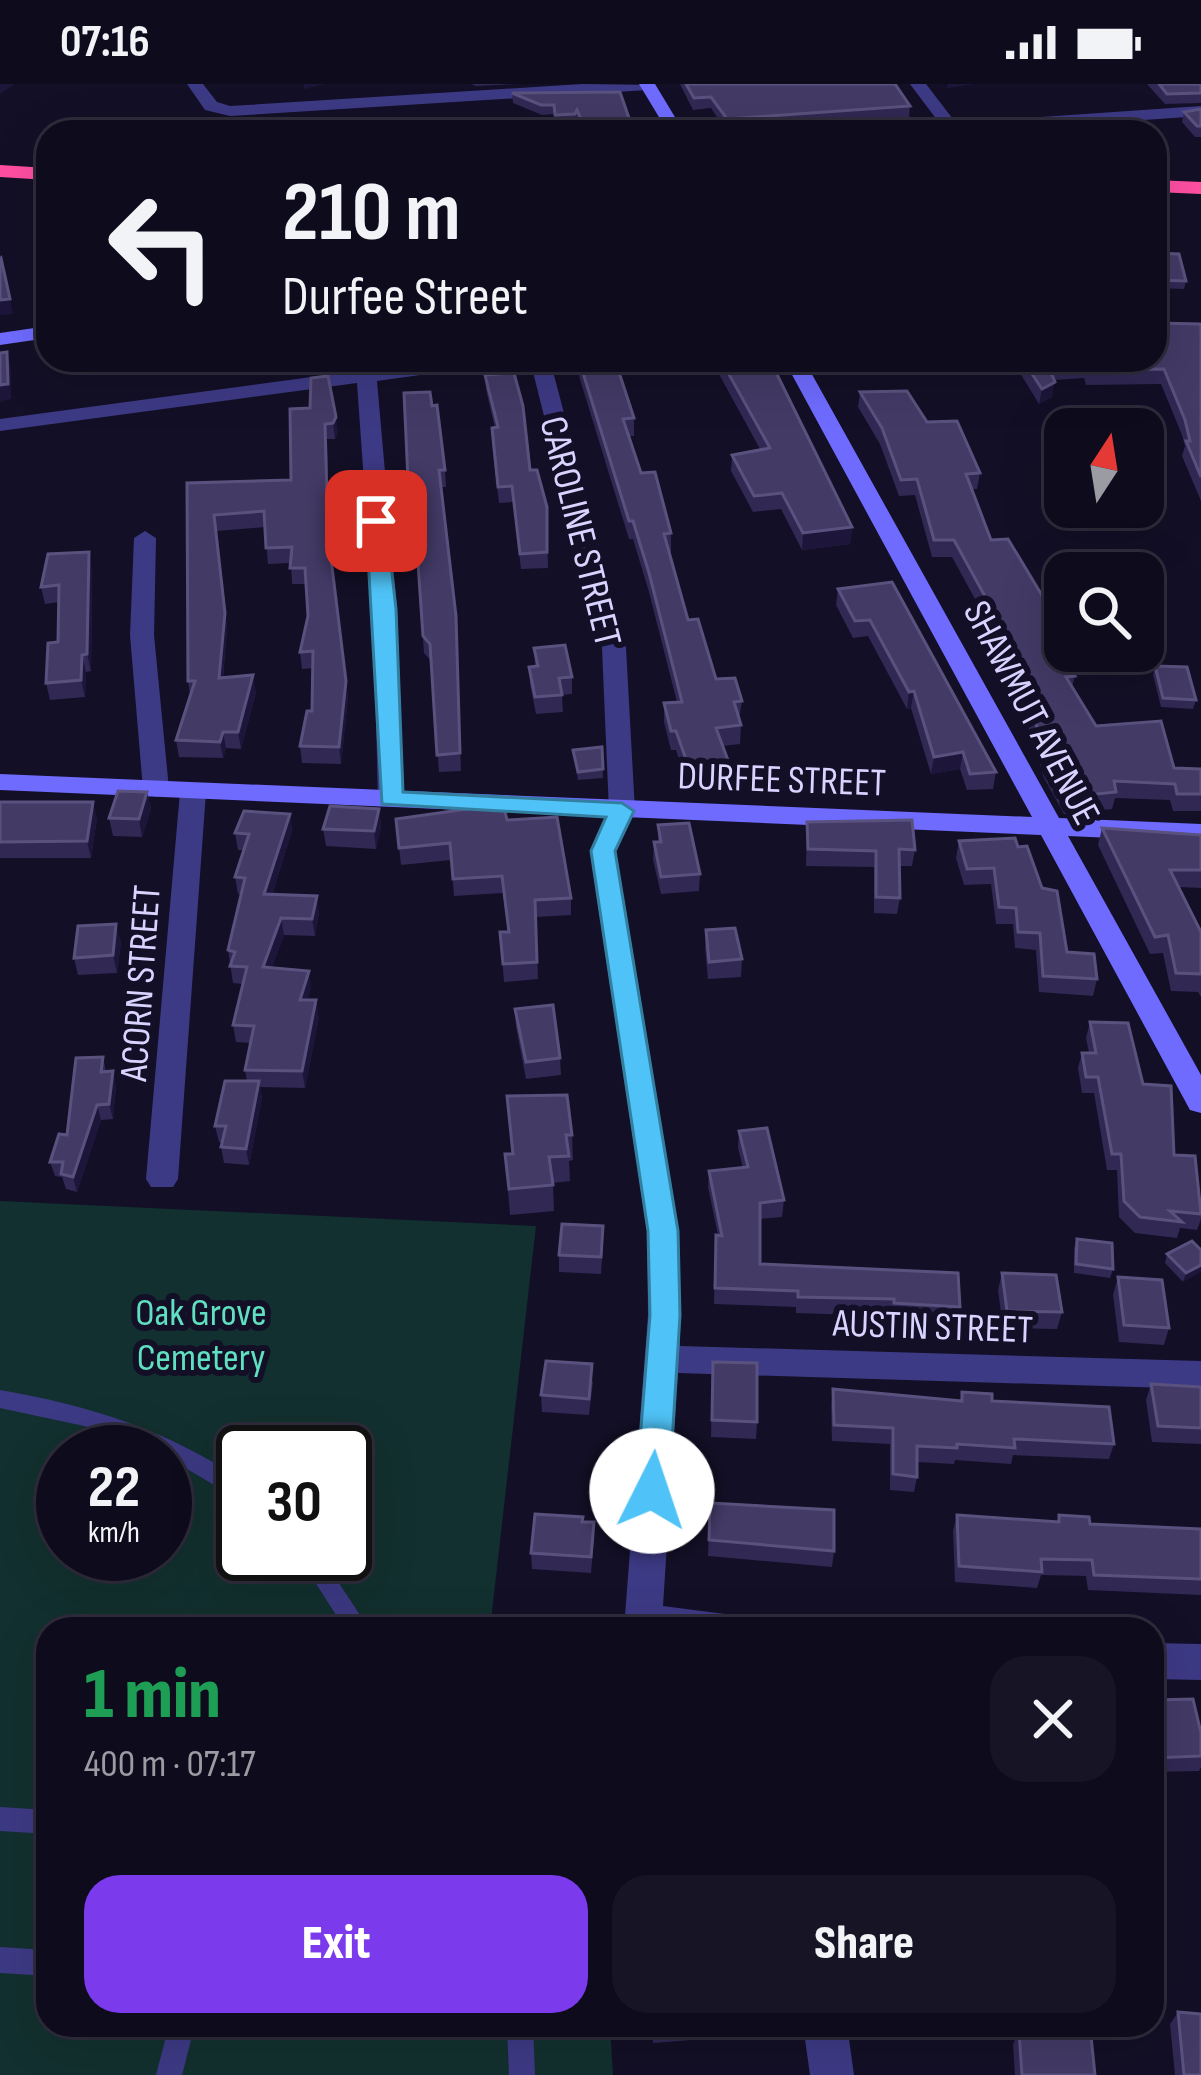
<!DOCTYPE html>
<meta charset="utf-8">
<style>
body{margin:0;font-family:"Sofia Sans Condensed",sans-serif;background:#171425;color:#f1f3f6;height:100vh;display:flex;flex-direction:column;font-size:45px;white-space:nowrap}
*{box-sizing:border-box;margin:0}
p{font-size:39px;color:#9b9ba3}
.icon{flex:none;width:66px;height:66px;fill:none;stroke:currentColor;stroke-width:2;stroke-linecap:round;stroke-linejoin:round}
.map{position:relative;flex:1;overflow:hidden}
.drawer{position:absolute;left:36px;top:1533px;width:1128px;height:420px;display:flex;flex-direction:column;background:#0e0b1c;border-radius:36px;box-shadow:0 12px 48px #0002,0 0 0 3px #2e2b3b}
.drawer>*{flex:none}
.guide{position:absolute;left:36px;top:36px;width:1131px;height:252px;border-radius:36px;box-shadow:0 12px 48px #0002,0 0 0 3px #2e2b3b;background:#0e0b1c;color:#f1f3f6;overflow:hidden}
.needle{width:78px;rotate:12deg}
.controls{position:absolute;left:1044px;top:324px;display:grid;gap:24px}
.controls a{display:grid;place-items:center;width:120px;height:120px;border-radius:24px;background:#0e0b1c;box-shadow:0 12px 48px #0002,0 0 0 3px #2e2b3b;font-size:60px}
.speed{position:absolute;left:36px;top:1341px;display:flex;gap:24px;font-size:60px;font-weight:700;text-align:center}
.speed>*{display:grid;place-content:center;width:156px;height:156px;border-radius:50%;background:#0e0b1c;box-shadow:0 12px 48px #0002,0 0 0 3px #2e2b3b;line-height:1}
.speed small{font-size:30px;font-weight:400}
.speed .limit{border:6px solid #111;border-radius:18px;background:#fff;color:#111}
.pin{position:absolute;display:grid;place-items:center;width:102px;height:102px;color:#fff;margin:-51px;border-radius:24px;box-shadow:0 6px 18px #0006}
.me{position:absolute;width:132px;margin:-66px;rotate:4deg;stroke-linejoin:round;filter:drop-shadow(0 0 9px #0008)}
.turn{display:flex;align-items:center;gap:42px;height:252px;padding:0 48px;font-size:54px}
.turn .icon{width:156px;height:156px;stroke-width:2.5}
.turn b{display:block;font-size:84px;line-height:102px}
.round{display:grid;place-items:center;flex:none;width:126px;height:126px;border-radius:36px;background:#171425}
.headline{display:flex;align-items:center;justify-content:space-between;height:204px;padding:0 48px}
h1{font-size:72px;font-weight:800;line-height:90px;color:#1e9e55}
.action{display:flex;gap:24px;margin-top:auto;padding:24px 48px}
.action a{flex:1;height:138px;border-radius:36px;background:#7c3aed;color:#fff;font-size:48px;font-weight:800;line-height:138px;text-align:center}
.action a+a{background:#171425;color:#f1f3f6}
.status{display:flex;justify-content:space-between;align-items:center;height:84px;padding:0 60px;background:#0e0b1c;direction:ltr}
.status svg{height:33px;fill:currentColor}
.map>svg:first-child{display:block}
.green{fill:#12302f;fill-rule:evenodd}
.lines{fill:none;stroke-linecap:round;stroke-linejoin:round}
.lane{fill:#3d3a85;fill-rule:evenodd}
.street{fill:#3d3a85;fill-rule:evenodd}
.secondary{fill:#6f6bff;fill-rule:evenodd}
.highway{fill:#ff4fa3;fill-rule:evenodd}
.wall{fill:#312854}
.shaded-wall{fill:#1d163a}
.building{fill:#433a66;stroke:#5a527e;stroke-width:3}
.route{fill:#4fc3f7;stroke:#337fa1;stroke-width:3}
.labels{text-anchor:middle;stroke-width:12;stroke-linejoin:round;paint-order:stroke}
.street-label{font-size:39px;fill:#d9d4ff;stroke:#130f26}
.park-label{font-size:39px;fill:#5fe0c0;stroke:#130f26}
</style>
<div class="status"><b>07:16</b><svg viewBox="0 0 49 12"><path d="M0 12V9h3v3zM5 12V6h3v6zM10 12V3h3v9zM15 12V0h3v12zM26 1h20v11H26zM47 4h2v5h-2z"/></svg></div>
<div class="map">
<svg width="1201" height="1991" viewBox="0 0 1201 1991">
<rect width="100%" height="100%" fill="#130f26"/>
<path class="green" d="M 0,1117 L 536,1142 L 490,1545 L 48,1545 L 48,1941 L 610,1941 L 613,1991 L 0,1991 ZM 63,1368 L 165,1368 L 165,1470 L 63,1470 ZM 243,1368 L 345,1368 L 345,1470 L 243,1470 Z"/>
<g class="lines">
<g class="lane">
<path d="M 0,1306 C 88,1321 168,1346 243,1397 L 243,1418 L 165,1372 L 165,1368 L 157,1368 L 98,1345 L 0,1324 Z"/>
<polygon points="297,1470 320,1470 369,1545 345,1545"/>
<polygon points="0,1723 48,1726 48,1750 0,1747"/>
<polygon points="0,1863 48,1866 48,1892 0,1889"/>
<polygon points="169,1941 195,1941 182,1991 156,1991"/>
<polygon points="507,1941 533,1941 535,1991 509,1991"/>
</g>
<g class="street">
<polygon points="187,0 203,0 217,18 230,22 583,0 656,1 648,6 230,32 205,26"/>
<polygon points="910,0 926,0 956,39 1201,22 1201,32 973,48 892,48 900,43 940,40"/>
<polygon points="355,276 375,276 376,285 440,276 495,276 485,282 377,297 397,525 404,715 391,723 378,715 373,525 357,299 0,347 0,335 356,287"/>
<polygon points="530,276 550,276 626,564 635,727 616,767 679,1147 680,1262 1201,1277 1201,1305 678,1289 663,1522 748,1533 754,1545 624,1545 648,1231 647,1147 590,767 609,727 602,564"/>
<polygon points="145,447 156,454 154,551 169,705 156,713 143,705 130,551 134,454"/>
<polygon points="193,700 206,708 178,1095 173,1103 151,1103 146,1095 180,708"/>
<polygon points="1152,1559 1201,1560 1201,1596 1152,1595"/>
<polygon points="803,1941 847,1941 854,1991 810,1991"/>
</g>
<g class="secondary">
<polygon points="639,0 655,0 684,48 668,48"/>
<polygon points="48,242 48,254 0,261 0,249"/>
<polygon points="784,276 804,276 1059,734 1201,740 1201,758 1068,752 1201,991 1201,1029 1190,1026 1041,751 0,706 0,690 1032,733"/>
</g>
<g class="highway">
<polygon points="0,81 48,84 48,96 0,93"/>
<polygon points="1155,96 1201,98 1201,110 1155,108"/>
</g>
</g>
<g class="wall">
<polygon points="471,0 516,0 476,2"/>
<polygon points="680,0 895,0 910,22 909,34 726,47 711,24 693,26"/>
<polygon points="1147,0 1201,0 1201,19 1165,20"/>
<polygon points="512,9 630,37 630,47 583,48 577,35 575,40 556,41 554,30 542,31 513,19"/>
<polygon points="1201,25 1201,53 1195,53 1182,38 1184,28"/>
<polygon points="1155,169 1186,197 1184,205 1156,204 1155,235"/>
<polygon points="1201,240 1201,417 1182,372 1185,362 1182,351 1161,300 1086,301 1084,294 1054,296 1052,313 1039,320 1012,276 845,289 837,276 1155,276"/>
<polygon points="196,276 294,276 293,286 221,288 220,276"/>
<polygon points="579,276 634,334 634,352 629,352 641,389 671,449 671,468 669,468 688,536 716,595 742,617 739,636 741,641 740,660 722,662 729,679 728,698 688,702 676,666 671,666 664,638 664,619 677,618 649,508 633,455 629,455 579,292"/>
<polygon points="714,276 770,276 852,443 850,460 802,466 781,425 753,428 731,387 732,371 760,365 714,281"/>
<polygon points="485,291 547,423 548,484 521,485 513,418 499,419 492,359 492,344 495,344 486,306"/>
<polygon points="311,294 338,348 335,355 327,355 329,463 348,614 341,680 302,679 300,662 312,627 313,584 302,585 300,568 308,532 306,500 292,500 291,479 268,480 265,443 217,447 227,545 223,594 256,608 241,665 226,664 223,674 179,673 176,656 190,611 188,597 187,399 291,396 310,324"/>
<polygon points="860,308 927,338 980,389 977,405 972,405 991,456 1046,518 1065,518 1065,567 1088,567 1086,576 1067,577 1075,592 1072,603 1096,642 1174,684 1201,685 1201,727 1173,727 1170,716 1115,714 1112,725 1064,730 1044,694 1019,614 1007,598 985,542 986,535 952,473 932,473 915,411 899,412 880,360 858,323"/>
<polygon points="404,309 445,386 446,403 441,403 456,532 461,687 439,688 431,577 424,569 414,423 409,413"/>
<polygon points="1129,470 1159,501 1155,518 1143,517 1143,489 1126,489"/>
<polygon points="92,485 91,587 86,588 85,613 50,616 46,599 58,558 59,518 45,520 41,503"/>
<polygon points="892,498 996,688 993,705 967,706 960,685 931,690 911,624 907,625 868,552 853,554 836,521 838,505"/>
<polygon points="534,564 572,593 572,610 562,611 563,628 536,630 530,600 529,583 535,583"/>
<polygon points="1155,582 1196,616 1193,625 1161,623 1153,591"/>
<polygon points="602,663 603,694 578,696 573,666"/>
<polygon points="147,708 151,725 142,753 113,752 109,734"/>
<polygon points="0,718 97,734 91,774 0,774"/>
<polygon points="379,725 381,743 376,765 326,762 323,745"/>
<polygon points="290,730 292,747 272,811 319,829 315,852 284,851 272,883 311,904 307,916 319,933 305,1004 260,1003 262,1014 249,1081 224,1079 221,1063 222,1058 219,1058 215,1042 247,997 245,986 251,959 236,958 233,941 243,900 233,899 228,866 241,810 238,810 235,793 244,766 238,766 235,749"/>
<polygon points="396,735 507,736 571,814 571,831 536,833 538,895 504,898 500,848 508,848 503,809 454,812 451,776 401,781"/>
<polygon points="807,738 915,766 912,782 899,782 900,814 897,830 874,829 874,783 806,782"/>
<polygon points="658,741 700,790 699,807 661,810 653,776 654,758 658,758"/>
<polygon points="1102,744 1201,751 1201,804 1179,803 1201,848 1201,913 1198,908 1171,907 1163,869 1150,870 1098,761"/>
<polygon points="959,757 1018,763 1042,804 1067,868 1097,895 1093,912 1039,908 1036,866 1015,864 1013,840 996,840 991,800 964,801 956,774"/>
<polygon points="706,846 742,875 741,893 708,895 705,864"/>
<polygon points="121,858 117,889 78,891 74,874"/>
<polygon points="515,925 560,974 561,991 526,995 516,943"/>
<polygon points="1090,938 1143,1000 1174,1071 1201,1118 1201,1135 1197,1146 1180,1144 1177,1154 1135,1149 1119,1133 1117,1086 1107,1086 1094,1009 1082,1009 1078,984 1082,969 1089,969 1086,954"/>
<polygon points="103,973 106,988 116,1002 113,1035 101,1036 77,1108 66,1105 62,1093 55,1092 50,1078 67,1051"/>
<polygon points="507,1012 572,1051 573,1076 569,1077 570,1097 553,1099 554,1127 510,1131 505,1070 512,1070"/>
<polygon points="739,1047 784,1116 782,1133 760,1135 760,1180 960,1223 957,1239 891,1235 891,1232 796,1229 796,1223 714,1220 715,1168 716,1151 718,1151 708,1103 709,1087 743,1084 738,1064"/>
<polygon points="1077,1155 1113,1185 1110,1194 1074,1189 1074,1164"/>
<polygon points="603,1159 601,1190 559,1188 559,1171"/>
<polygon points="1201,1166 1183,1198 1165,1179 1167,1170"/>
<polygon points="1002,1189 1062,1228 1057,1245 1003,1244 998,1206"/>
<polygon points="1118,1193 1169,1244 1164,1261 1119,1258 1113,1211"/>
<polygon points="712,1295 757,1338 756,1355 711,1353"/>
<polygon points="593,1297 589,1331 542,1328 541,1311"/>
<polygon points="1151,1300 1201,1303 1201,1360 1152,1358 1146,1316"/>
<polygon points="833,1305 960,1317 962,1308 1114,1360 1109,1375 1013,1371 1011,1380 955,1376 954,1380 917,1378 917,1393 914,1408 890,1406 890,1360 832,1357 831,1321"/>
<polygon points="710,1419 834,1467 832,1483 708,1472"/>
<polygon points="957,1431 1057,1438 1059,1431 1090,1440 1201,1445 1201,1511 1088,1506 1086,1492 1041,1491 1037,1504 955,1498 953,1447"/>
<polygon points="582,1438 594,1454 591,1489 532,1485 531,1469"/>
<polygon points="1152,1616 1201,1649 1201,1683 1199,1687 1152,1688"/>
<polygon points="1178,1928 1201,1991 1175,1991 1170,1940"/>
<polygon points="652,1941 730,1941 728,1953 653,1959"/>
<polygon points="1019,1947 1095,1991 1015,1991 1013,1960"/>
</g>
<g class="shaded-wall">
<polygon points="0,0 15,0 0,10"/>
<polygon points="304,0 325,0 304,5"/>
<polygon points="948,0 975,0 947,4"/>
<polygon points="10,215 13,230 0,231 0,216"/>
<polygon points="7,268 11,283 11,315 0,318 0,301"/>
<polygon points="90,276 135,276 135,285 93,290"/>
<polygon points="1055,298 1052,313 1039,320 1042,305"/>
<polygon points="336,333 338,348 335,355 333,339"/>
<polygon points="325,340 327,355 329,466 328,450"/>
<polygon points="852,443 850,460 802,466 803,449"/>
<polygon points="217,447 227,545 221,611 219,594"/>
<polygon points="89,468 92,485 91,587 87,570"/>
<polygon points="82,571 86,588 85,613 81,596"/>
<polygon points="253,591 256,608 241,665 238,648"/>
<polygon points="346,597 348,614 341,680 339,663"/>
<polygon points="914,607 911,624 907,625 909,608"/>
<polygon points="223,648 226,664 223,674 220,658"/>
<polygon points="963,668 960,685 931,690 934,673"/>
<polygon points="147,708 151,725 142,753 139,735"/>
<polygon points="93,718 97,734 91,774 87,757"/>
<polygon points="379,725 381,743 376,765 374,747"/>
<polygon points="290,730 292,747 267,827 264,810"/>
<polygon points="317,812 319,829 315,852 312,835"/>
<polygon points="281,834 284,851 266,900 263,883"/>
<polygon points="116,840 121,858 117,889 113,871"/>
<polygon points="309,887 311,904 302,933 300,916"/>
<polygon points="316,916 319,933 305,1004 302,987"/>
<polygon points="113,987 116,1002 113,1035 109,1020"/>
<polygon points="259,997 262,1014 249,1081 246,1065"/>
<polygon points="97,1021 101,1036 77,1108 73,1093"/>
<polygon points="1201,1181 1201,1188 1183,1198 1186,1189"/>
</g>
<g class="building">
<polygon points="686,0 895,0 910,22 727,35 711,13 694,14"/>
<polygon points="1159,0 1201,0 1201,9 1167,10"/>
<polygon points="620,8 630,37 583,40 577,26 575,30 555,31 554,21 541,21 512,9"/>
<polygon points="1201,25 1201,42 1197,42 1184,28"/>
<polygon points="1155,169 1179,170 1186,197 1155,196"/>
<polygon points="1,174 10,215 0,216 0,175"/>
<polygon points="1155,239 1201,240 1201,393 1186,357 1190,357 1185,336 1164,285 1089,286 1087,279 1048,282 1055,298 1042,305 1023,276 1155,276"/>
<polygon points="7,268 8,300 0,301 0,269"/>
<polygon points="579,276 615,276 634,334 623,335 641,389 655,388 671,449 664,450 688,536 698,535 716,595 735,594 742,617 734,618 741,641 716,644 729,679 689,684 676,647 671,647 664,619 682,618 649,489 633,437 629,437"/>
<polygon points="721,276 770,276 852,443 803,449 782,409 754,412 732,371 770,364"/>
<polygon points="514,289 523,322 530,386 537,386 547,423 547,468 520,470 512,402 498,403 492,344 498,343 485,291"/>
<polygon points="328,292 336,333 333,339 325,340 328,450 346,597 339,663 300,662 307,627 312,627 313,567 300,568 308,532 305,484 290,484 292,463 266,464 264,427 214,431 225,529 219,594 253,591 238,648 223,648 220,658 176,656 195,597 188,597 187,399 291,396 290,325 310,324 311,294"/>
<polygon points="907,307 927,338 957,337 980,389 966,390 991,456 1008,455 1046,518 1065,518 1065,561 1058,561 1075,592 1066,593 1096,642 1161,637 1174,684 1201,685 1201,710 1177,710 1175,700 1114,697 1116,708 1068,713 1047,677 1023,597 1010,581 987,525 992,525 954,456 934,456 917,395 901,396 882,344 860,308"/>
<polygon points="430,308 432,322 437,321 445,386 439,386 456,532 460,669 437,671 430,560 423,552 413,406 408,396 404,309"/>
<polygon points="89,468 87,570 82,571 81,596 46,599 48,559 58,558 59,501 41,503 48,470"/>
<polygon points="1129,470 1152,471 1159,501 1143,500 1143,489 1133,489"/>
<polygon points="892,498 996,688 970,690 963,668 934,673 914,607 909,608 870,536 855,537 838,505"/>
<polygon points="565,561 572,593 559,594 562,611 535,613 529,583 538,582 534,564"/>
<polygon points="1155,582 1187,583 1196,616 1163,614"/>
<polygon points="602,663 603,685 578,688 573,666"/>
<polygon points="118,707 147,708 139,735 109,734"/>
<polygon points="0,718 93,718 87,757 0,758"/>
<polygon points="503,720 507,736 557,733 571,814 535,816 537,878 503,880 500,848 509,848 502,792 453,795 450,759 399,764 396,735"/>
<polygon points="330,722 379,725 374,747 323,745"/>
<polygon points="244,727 290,730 264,810 317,812 312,835 281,834 263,883 309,887 300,916 316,916 302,987 245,986 254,942 233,941 247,883 230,882 235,868 228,866 245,794 235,793 249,750 235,749"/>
<polygon points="912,736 915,766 899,765 900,814 876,813 876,767 808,765 807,738"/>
<polygon points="689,739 700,790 661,793 654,758 661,758 658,741"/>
<polygon points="1102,744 1201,751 1201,786 1170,786 1201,848 1201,890 1176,889 1168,851 1155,853"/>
<polygon points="1015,754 1018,763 1027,762 1042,804 1057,807 1067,868 1094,870 1097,895 1043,892 1040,849 1018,848 1016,824 999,823 994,784 967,785 959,757"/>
<polygon points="116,840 113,871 74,874 78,842"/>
<polygon points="735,844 742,875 709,878 706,846"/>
<polygon points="553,921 560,974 526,978 515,925"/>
<polygon points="1090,938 1128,939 1143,1000 1171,1002 1174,1071 1195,1072 1201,1130 1170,1127 1182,1138 1140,1133 1124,1117 1121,1070 1112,1070 1098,993 1086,993 1082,969 1096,969"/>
<polygon points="103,973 101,988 113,987 109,1020 97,1021 73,1093 61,1090 63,1078 50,1078 59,1050 67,1051 76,974"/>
<polygon points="225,997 259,997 246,1065 221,1063 226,1042 215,1042"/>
<polygon points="567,1011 572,1051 566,1051 569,1072 549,1073 553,1101 509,1105 505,1070 513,1070 507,1012"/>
<polygon points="767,1044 784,1116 760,1119 760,1180 958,1189 960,1223 894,1219 894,1215 798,1213 798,1207 715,1204 716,1151 722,1152 709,1087 748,1083 739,1047"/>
<polygon points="562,1140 603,1142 601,1173 559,1171"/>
<polygon points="1077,1155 1112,1159 1113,1185 1076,1180"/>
<polygon points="1192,1157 1201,1166 1201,1181 1186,1189 1167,1170"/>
<polygon points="1002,1189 1056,1191 1062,1228 1007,1227"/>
<polygon points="1118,1193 1162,1196 1169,1244 1124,1241"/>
<polygon points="546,1277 592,1280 589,1315 541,1311"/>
<polygon points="713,1278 757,1279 757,1338 712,1336"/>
<polygon points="1151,1300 1201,1303 1201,1344 1158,1342"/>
<polygon points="833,1305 962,1317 962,1308 992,1310 992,1317 1109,1323 1114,1360 1014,1355 1015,1364 957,1360 957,1364 917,1362 917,1393 893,1390 893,1344 834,1341"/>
<polygon points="710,1419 834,1426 834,1467 709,1456"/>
<polygon points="535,1430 583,1433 582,1438 594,1438 591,1473 531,1469"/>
<polygon points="957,1431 1059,1438 1059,1431 1089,1433 1090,1440 1201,1445 1201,1495 1094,1491 1092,1476 1041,1475 1042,1488 959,1482"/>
<polygon points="1193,1615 1201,1649 1201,1672 1152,1674 1152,1616"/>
<polygon points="1178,1928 1201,1930 1201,1991 1184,1991"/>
<polygon points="654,1941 728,1941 654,1946"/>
<polygon points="1019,1947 1091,1952 1095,1991 1022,1991"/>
</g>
<polygon class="route" points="376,431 386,437 396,525 403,708 622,719 634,727 615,767 678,1147 680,1231 669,1407 664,1417 652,1421 641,1417 636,1407 650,1231 648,1147 591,767 606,733 382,720 366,437"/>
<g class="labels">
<g class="street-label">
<text transform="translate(582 447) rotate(76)" y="14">CAROLINE STREET</text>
<text transform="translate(1033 628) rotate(62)" y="14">SHAWMUT AVENUE</text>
<text transform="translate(782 694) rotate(2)" y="14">DURFEE STREET</text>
<text transform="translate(139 899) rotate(-86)" y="14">ACORN STREET</text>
<text transform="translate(933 1241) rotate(2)" y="14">AUSTIN STREET</text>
</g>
<g class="park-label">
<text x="201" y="1241">Oak Grove<tspan x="201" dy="45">Cemetery</tspan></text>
</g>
</g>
</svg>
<div class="controls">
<a><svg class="needle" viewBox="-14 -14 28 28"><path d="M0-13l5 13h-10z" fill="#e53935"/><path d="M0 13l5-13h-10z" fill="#9b9ba3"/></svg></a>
<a><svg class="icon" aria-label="search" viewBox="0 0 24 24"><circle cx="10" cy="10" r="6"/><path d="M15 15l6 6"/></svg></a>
</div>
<div class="speed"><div>22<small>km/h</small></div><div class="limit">30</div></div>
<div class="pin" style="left:376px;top:437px;background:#d93025"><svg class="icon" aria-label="arrive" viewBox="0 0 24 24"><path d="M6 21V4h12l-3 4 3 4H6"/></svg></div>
<svg class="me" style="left:652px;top:1407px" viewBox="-20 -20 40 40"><circle r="19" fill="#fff"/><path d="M0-13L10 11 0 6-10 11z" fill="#4fc3f7"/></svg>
<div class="guide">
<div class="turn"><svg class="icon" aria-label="left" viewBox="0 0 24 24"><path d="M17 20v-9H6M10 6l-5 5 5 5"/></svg><div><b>210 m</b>Durfee Street</div></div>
</div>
<section class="drawer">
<div class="headline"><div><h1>1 min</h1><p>400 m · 07:17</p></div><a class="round"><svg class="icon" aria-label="close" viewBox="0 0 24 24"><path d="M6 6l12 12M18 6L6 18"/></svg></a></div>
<div class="action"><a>Exit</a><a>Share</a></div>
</section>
</div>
